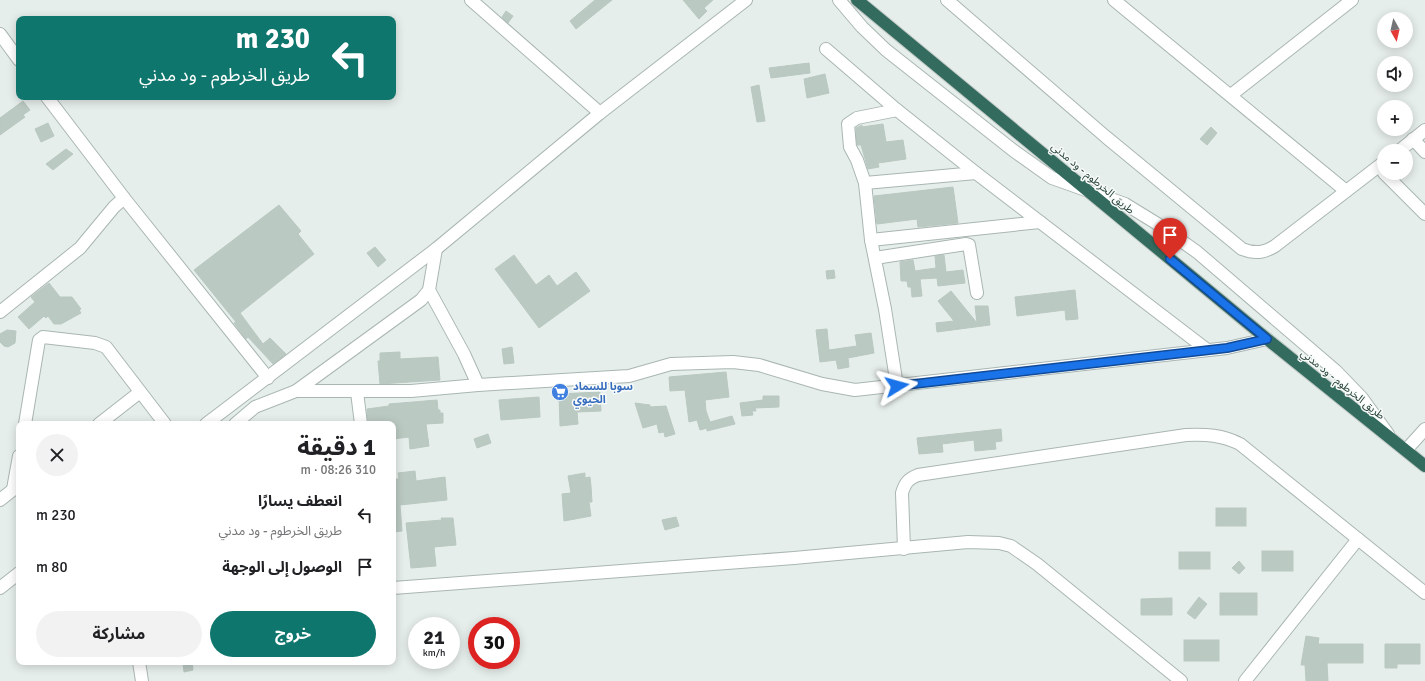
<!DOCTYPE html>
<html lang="ar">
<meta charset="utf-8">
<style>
body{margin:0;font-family:Signika,"Noto Sans Arabic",sans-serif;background:#f2f2f2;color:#202124;direction:rtl;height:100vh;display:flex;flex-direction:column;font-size:15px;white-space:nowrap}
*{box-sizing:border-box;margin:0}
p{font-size:13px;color:#757577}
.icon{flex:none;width:22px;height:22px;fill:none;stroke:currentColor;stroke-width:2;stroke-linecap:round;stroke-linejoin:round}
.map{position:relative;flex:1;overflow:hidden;direction:ltr}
.sheet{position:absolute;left:16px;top:421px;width:380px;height:244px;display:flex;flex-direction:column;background:#fff;border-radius:8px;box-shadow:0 2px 10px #0003;direction:rtl}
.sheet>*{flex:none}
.banner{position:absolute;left:16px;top:16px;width:380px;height:84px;border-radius:8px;box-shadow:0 2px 10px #0003;direction:rtl;background:#0f766e;color:#fff;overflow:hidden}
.needle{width:26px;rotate:172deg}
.buttons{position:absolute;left:1377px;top:12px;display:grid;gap:8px}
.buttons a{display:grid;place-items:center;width:36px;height:36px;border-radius:50%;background:#fff;box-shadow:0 2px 10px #0003;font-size:20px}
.speed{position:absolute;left:408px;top:617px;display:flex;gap:8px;font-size:20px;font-weight:700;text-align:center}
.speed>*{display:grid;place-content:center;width:52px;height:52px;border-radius:50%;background:#fff;box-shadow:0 2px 10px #0003;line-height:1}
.speed small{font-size:10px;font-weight:400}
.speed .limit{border:6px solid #d22;background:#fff;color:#111}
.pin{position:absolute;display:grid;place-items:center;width:34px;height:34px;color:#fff;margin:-41px -17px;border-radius:50% 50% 50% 0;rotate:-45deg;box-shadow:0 0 4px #0007}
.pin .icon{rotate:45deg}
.me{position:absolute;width:44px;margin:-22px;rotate:82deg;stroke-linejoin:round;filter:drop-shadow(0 0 3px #0008)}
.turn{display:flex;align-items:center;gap:14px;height:84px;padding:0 20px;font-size:18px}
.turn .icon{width:52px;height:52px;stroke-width:2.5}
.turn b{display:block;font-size:28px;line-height:34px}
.round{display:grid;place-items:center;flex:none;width:42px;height:42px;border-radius:21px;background:#f2f2f2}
.headline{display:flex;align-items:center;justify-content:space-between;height:68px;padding:0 20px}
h1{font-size:24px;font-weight:700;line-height:30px}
.primary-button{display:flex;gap:8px;margin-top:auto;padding:8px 20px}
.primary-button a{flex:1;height:46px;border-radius:24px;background:#0f766e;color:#fff;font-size:16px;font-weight:700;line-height:46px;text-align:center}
.primary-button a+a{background:#f2f2f2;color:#202124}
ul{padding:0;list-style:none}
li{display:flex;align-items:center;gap:12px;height:52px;padding:0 20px}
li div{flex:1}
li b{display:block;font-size:15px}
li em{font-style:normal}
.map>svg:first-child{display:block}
.building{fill:#bbc9c3;stroke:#b9c8c1}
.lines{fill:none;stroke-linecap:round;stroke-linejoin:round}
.minor-casing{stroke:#a9b6b2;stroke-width:14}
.highway-casing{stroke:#c2cac7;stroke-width:14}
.minor{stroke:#fff;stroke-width:12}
.highway{stroke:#336b5e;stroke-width:12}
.route-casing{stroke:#114b97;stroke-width:10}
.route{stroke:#1a73e8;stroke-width:7}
.labels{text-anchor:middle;stroke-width:3;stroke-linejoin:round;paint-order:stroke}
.street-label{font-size:11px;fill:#264038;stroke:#f7fbf9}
.shop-label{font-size:11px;font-weight:bold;fill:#366cbe;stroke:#f7fbf9;text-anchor:start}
</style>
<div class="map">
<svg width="1425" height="681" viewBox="0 0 1425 681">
<rect width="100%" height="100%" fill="#e6eeeb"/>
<g class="building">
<polygon points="595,0 612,0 576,29 570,21"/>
<polygon points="683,0 713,0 704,8 707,11 699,19"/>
<polygon points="506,11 513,16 508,23 502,17"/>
<polygon points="809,63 810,73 771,78 769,68"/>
<polygon points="825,74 829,93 807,98 804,79"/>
<polygon points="759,85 765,121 757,122 751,87"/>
<polygon points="23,101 30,110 23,115 25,117 0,135 0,118"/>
<polygon points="48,123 54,136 41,142 35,129"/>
<polygon points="883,124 886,142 903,140 906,159 878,163 879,167 868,169 861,145 857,145 856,128 862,125 862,127"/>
<polygon points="1211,127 1217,133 1207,145 1200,139"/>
<polygon points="66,149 73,154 53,170 46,164"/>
<polygon points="953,187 958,223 918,227 917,219 877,224 874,196"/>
<polygon points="279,205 301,231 298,234 314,254 240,313 263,344 270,338 286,354 273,364 248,337 246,339 234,323 236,322 194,270"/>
<polygon points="375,247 386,260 378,267 367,253"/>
<polygon points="514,255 536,285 549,275 557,286 576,272 590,291 539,328 495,269"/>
<polygon points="944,255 946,272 963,270 965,283 938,286 937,278 920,279 922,296 912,297 911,287 908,287 907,281 901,281 900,262 913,260 915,271 936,268 935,256"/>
<polygon points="834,270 835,278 827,279 826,271"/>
<polygon points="49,283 60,297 72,297 81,309 79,310 81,313 61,324 54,324 48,316 46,318 44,316 29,329 18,317 35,302 31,297"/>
<polygon points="1075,290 1078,319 1066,320 1065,310 1017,316 1015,297"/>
<polygon points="951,291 977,323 975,306 988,306 990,325 937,332 936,323 954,321 938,301"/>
<polygon points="827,329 829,350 857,346 855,335 871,333 874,353 848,358 849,367 838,369 836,360 820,362 816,330"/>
<polygon points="7,330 16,331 15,343 8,347 4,346 0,342 0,334"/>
<polygon points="512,347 514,363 504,364 502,349"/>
<polygon points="400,352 400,359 438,357 440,380 380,384 378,361 380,361 380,353"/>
<polygon points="726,372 729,397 705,400 706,411 710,422 732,416 735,424 707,431 707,428 700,430 697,420 689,422 685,390 670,391 669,377"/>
<polygon points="600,392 601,411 577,412 578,424 560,426 559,394"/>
<polygon points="763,396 779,396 779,407 755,408 756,411 752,411 753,415 742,416 740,403 763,400"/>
<polygon points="539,397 540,417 501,420 499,400"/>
<polygon points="437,400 438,410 440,410 440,413 443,413 443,423 426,424 429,446 410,449 409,437 393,439 393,424 368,423 367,409 389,406 389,404"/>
<polygon points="635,403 650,405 650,407 666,406 675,434 665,437 664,432 659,433 657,424 643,428"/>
<polygon points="1001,429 1002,441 995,442 996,449 975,451 974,440 942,444 943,452 919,454 917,438"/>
<polygon points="488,434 491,443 477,448 474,439"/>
<polygon points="415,471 416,481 445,477 447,500 400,505 402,531 393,532 393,479 399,479 398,473"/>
<polygon points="585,473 585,478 590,477 591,486 592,502 589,502 591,516 564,521 562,494 571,493 568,476"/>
<rect x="1216" y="508" width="30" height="18"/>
<polygon points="676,517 679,526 665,530 662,520"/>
<polygon points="441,518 453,518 456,545 434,547 436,566 411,568 406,523 442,520"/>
<rect x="1262" y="551" width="31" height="20"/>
<rect x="1179" y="552" width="31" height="17"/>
<polygon points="1239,561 1245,568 1239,574 1232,568"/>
<rect x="1220" y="593" width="37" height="22"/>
<polygon points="1199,597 1207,604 1195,619 1187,613"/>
<polygon points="1172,598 1172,615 1141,615 1141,599"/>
<polygon points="1306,636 1319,638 1318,644 1363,644 1363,663 1327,663 1328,681 1306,681 1305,665 1301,665"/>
<rect x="1184" y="640" width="35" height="21"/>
<polygon points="1385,644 1420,644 1420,664 1397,664 1397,668 1385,668"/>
<polygon points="183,662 192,662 193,670 184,672"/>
</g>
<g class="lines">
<defs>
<g id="minor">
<polyline points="471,0 600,113"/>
<polyline points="839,0 862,27 886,50 1014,151 1052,178 1125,204 1156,223 1197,252 1336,371 1362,398 1388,434"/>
<path d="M 947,0 L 1106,137 L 1242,249 C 1255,254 1264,253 1275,246 L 1384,162"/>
<polyline points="1114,0 1346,191"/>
<polyline points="0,34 19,60"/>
<polyline points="826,49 897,110 976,173 1206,349"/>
<polyline points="1231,95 1352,0"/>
<polyline points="47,97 124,198"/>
<polyline points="1413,139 1425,152"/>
<polyline points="1399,151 1425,130"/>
<polyline points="1384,173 1425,214"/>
<polyline points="865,183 976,173"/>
<polyline points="871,240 1040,222"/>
<polyline points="875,258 966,244 969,245 977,293"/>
<polyline points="429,290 464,354 478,385 629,376 671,364 733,362 759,365 822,384 855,390 1227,348 1267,339"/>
<polyline points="0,312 80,248 114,207 124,198 268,378"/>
<polyline points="897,386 885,309 871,240 865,183 857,160 850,147 848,124 857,118 897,110"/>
<polyline points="296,391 411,391 478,385"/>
<polyline points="357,392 361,424"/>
<polyline points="25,424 39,340 43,337 95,343 106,347 165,424"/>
<polyline points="99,424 140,392"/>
<polyline points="206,424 436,249 600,113 746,0"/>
<polyline points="235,424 255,407 296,391 421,300 429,290 436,249"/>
<polyline points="1406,450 1425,429"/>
<polyline points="13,489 19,456"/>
<polyline points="0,500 19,485"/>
<path d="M 904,549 L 902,493 C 905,483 908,479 918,475 L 1186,435 C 1206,434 1222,435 1240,444 L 1425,593"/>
<polyline points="0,588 19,573"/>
<polyline points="393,588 794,558 968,542 999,543 1011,546 1037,564 1181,681"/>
<polyline points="139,662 142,681"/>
<polyline points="1245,681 1358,539"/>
</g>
<polyline id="highway" points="857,0 1267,339 1425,466"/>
</defs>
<use href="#minor" class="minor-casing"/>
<use href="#highway" class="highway-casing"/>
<use href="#minor" class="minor"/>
<use href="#highway" class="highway"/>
</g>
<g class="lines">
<defs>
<polyline id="route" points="897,386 1227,348 1267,339 1170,259"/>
</defs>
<use href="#route" class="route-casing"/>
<use href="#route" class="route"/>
</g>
<defs>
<symbol id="supermarket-disc" viewBox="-11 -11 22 22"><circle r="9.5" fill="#3f7fe0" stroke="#f7fbf9"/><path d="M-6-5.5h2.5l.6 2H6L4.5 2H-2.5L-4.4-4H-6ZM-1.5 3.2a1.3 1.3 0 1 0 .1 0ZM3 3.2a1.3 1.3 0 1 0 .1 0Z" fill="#fff"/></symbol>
</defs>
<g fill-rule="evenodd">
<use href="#supermarket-disc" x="550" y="382" width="20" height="20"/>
</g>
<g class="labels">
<g class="street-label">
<text transform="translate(1093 178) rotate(40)" y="4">طريق الخرطوم - ود مدني</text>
<text transform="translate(1343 384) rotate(39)" y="4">طريق الخرطوم - ود مدني</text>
</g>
<g class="shop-label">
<text x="573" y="390">سوبا للسماد<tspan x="573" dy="13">الحيوي</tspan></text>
</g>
</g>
</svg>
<div class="buttons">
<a><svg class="needle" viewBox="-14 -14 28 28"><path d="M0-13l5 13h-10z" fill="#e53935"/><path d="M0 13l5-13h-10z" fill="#757577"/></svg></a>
<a><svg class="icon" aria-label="sound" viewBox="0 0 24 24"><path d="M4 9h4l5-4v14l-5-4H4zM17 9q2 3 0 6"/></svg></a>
<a>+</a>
<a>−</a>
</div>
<div class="speed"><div>21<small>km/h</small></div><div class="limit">30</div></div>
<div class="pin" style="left:1170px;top:259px;background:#d93025"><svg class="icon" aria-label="arrive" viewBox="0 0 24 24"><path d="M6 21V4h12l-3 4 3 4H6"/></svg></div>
<svg class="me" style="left:897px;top:386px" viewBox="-20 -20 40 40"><path d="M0-17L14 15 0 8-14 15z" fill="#1a73e8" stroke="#fff" stroke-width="4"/></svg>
<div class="banner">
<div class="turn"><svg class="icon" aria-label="left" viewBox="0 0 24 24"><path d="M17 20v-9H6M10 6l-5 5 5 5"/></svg><div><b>230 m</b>طريق الخرطوم - ود مدني</div></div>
</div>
<section class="sheet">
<div class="headline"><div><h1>1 دقيقة</h1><p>310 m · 08:26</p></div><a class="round"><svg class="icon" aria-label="close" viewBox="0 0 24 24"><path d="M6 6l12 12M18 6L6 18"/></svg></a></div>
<ul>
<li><svg class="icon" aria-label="left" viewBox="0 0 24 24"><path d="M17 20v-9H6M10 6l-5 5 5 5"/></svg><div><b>انعطف يسارًا</b><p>طريق الخرطوم - ود مدني</p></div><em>230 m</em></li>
<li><svg class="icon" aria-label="arrive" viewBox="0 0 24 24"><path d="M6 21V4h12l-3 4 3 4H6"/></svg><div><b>الوصول إلى الوجهة</b></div><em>80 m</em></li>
</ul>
<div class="primary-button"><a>خروج</a><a>مشاركة</a></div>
</section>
</div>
